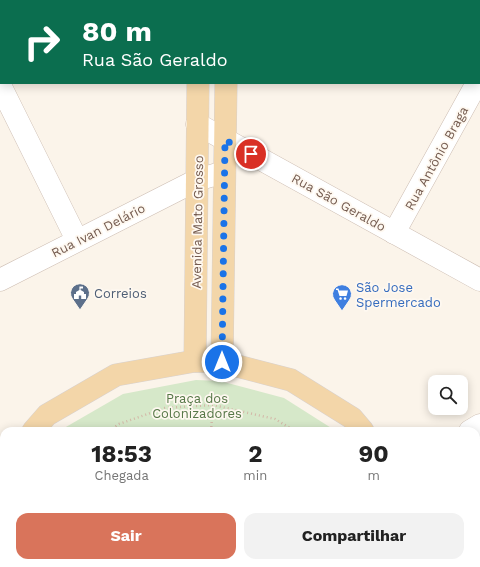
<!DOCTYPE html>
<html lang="pt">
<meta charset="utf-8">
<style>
body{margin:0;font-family:"Work Sans",sans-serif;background:#f2f2f2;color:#222;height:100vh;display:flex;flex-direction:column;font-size:15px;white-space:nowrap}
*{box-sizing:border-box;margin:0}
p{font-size:13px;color:#767676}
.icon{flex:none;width:22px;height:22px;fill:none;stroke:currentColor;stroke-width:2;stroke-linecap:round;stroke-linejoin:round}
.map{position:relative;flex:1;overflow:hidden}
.sheet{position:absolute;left:0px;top:427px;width:480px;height:140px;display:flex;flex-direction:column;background:#fff;border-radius:12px 12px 0 0;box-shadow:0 2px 10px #0003}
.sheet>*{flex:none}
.guide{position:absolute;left:0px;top:0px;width:480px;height:84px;box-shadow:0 2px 10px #0003;background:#0b6e4f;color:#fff;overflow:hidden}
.tools{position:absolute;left:428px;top:375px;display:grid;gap:8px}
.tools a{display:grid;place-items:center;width:40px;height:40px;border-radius:8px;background:#fff;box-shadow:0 2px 10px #0003;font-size:20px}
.pin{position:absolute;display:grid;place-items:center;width:34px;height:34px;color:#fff;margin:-17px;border:2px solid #fff;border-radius:50%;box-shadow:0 1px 4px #0007}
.me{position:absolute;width:44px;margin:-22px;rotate:0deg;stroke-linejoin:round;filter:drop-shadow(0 0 3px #0008)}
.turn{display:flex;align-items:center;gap:14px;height:84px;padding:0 16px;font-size:18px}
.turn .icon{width:52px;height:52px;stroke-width:2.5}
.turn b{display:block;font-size:28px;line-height:34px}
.eta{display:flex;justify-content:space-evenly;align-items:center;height:68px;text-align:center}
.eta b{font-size:24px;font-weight:700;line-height:28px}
.cta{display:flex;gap:8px;margin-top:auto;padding:8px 16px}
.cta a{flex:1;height:46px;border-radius:12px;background:#d9745b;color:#fff;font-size:16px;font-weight:700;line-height:46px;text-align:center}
.cta a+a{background:#f2f2f2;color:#222}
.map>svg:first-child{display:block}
.green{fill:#d6e8c9}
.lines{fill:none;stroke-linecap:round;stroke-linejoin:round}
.minor-casing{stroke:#ccbcb1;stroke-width:23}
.major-casing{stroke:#d8d1ce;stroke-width:23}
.path{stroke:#d3b7a7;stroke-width:2.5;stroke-dasharray:1 3;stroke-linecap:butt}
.minor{stroke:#fff;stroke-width:22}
.major{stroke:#f3d6a9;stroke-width:22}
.route{stroke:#1a73e8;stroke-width:7;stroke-dasharray:0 12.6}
.labels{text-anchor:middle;stroke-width:3.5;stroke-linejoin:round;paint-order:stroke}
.street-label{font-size:13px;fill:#745b4f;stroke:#fef8f0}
.shop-label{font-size:13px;fill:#366cbe;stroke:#fef8f0;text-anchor:start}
.service-label{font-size:13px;fill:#4e5e75;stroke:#fef8f0;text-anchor:start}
.park-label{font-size:13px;fill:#577848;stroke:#fef8f0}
</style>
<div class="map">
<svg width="480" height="567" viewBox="0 0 480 567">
<rect width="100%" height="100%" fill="#fbf4ea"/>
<g class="green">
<polygon points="196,380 220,381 284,398 336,431 59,431 123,394"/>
<polygon points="4,500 4,563 412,563 413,567 0,567 0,508"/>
</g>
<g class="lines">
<defs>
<g id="minor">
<polyline points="253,1 253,0"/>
<polyline points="0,85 77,240"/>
<polyline points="197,124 480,280"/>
<polyline points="394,233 477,83"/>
<polyline points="0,280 197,180 224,172"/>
<polyline points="470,431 480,425"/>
<polyline points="476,458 480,455"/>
</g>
<g id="major">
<polyline points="199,1 199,0"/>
<polyline points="226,1 226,0"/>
<polyline points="195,361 198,83"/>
<polyline points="222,362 226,83"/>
<polyline points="33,431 47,415 116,375 195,361 222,362 291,380 352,418 363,431"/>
<polyline points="0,469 4,464"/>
<polyline points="432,563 432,567"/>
</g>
</defs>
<use href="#minor" class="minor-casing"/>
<use href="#major" class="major-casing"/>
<g class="path">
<polyline points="109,431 119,424 165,408 213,405 275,419 295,431"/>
<polyline points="211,431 213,405"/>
<polyline points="152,563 159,567"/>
<polyline points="249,563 251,567"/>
<polyline points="391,563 392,567"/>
<polyline points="15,567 15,563"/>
<polyline points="160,567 163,563"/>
<polyline points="201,567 201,563"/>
<polyline points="259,567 266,563"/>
</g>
<use href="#minor" class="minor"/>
<use href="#major" class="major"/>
</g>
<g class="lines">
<polyline class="route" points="222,362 225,140 251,154"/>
</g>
<defs>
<symbol id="civic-pin" viewBox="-11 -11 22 30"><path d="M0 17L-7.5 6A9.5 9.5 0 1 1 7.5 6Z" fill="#5c6f8a" stroke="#fef8f0"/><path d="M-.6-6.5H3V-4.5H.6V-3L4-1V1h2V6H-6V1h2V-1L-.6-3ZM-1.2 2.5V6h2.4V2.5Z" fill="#fff"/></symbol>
<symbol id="supermarket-pin" viewBox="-11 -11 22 30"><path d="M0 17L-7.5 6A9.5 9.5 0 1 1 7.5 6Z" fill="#3f7fe0" stroke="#fef8f0"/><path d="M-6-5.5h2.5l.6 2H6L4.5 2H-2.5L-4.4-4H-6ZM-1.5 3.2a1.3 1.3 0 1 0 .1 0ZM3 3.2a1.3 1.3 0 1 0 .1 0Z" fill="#fff"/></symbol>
</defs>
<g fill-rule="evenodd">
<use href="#civic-pin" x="69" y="282" width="22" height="30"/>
<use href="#supermarket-pin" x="331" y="283" width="22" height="30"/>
</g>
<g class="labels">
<g class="street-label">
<text transform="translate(436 158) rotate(-61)" y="5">Rua Antônio Braga</text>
<text transform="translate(339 202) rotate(29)" y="5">Rua São Geraldo</text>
<text transform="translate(197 222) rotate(-89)" y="5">Avenida Mato Grosso</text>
<text transform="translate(98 230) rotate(-27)" y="5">Rua Ivan Delário</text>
</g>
<g class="shop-label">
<text x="356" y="292">São Jose<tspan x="356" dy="15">Spermercado</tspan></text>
</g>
<g class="service-label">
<text x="94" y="298">Correios</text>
</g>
<g class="park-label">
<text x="197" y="403">Praça dos<tspan x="197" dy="15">Colonizadores</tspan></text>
</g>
</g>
</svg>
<div class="tools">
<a><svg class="icon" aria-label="search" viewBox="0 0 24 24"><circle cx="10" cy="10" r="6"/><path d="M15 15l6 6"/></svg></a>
</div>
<div class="pin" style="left:251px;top:154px;background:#d93025"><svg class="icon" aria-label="arrive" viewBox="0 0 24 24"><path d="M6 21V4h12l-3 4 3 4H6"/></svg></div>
<svg class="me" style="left:222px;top:362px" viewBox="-20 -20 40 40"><circle r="17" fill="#1a73e8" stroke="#fff" stroke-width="3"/><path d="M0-11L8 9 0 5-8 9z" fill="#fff"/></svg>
<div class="guide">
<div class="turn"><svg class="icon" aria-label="right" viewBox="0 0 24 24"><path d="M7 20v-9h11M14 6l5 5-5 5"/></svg><div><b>80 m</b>Rua São Geraldo</div></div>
</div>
<section class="sheet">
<div class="eta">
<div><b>18:53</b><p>Chegada</p></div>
<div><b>2</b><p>min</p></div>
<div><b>90</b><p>m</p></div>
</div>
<div class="cta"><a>Sair</a><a>Compartilhar</a></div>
</section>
</div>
